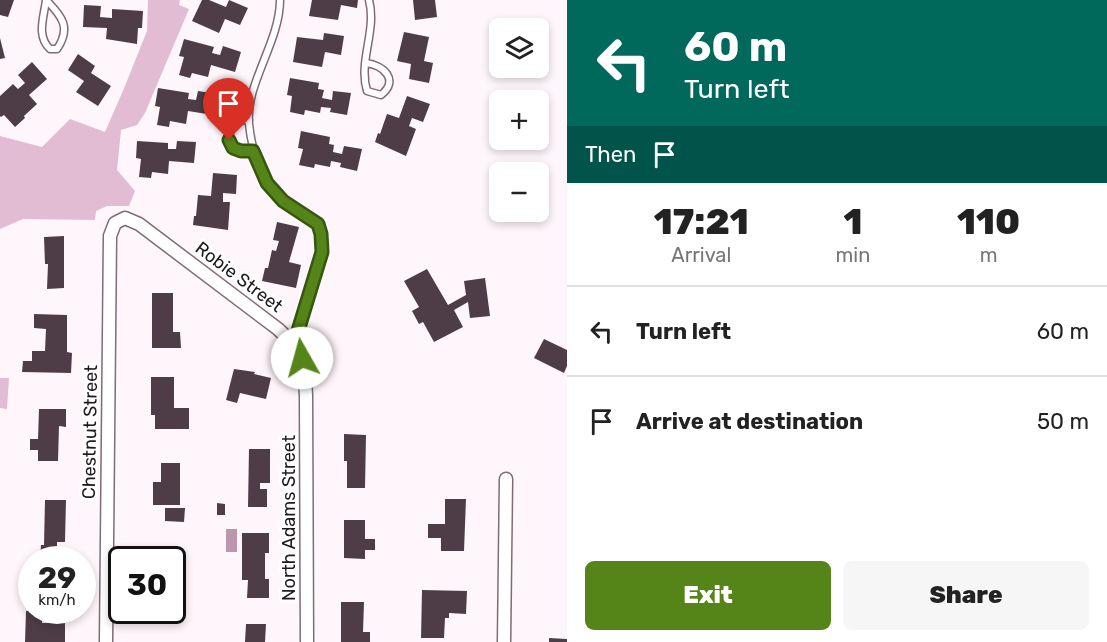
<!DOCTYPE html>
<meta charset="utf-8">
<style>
body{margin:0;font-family:Rubik,sans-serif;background:#f6f6f6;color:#222;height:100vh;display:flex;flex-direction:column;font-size:22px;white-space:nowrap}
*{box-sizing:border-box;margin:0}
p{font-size:20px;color:#767676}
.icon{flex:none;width:33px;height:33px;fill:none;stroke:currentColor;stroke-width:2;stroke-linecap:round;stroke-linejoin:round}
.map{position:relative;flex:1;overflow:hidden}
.drawer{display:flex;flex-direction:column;background:#fff;width:540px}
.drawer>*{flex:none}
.top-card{background:#00695c;color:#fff;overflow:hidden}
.controls{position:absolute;left:489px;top:18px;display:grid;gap:12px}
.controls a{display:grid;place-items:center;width:60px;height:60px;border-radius:9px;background:#fff;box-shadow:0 3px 9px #0003;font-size:30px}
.speed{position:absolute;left:18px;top:546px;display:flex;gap:12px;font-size:30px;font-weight:700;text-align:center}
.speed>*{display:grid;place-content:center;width:78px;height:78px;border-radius:50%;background:#fff;box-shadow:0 3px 9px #0003;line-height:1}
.speed small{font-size:15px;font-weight:400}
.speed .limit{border:3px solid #111;border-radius:9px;background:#fff;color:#111}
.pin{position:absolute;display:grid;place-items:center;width:51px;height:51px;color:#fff;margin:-62px -26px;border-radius:50% 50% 50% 0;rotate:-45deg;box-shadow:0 0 6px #0007}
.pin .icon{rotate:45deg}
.me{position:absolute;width:66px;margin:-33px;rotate:353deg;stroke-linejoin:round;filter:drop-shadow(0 0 4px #0008)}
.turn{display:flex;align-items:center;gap:21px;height:126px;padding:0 18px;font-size:27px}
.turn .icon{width:78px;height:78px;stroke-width:2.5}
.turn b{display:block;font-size:42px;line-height:51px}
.then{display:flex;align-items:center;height:57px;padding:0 18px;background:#0003;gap:12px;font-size:22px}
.eta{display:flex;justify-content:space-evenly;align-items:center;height:102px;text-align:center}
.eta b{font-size:36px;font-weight:800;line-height:42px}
.action{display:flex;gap:12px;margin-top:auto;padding:12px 18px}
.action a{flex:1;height:69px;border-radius:9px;background:#558518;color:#fff;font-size:24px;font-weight:800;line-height:69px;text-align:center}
.action a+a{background:#f6f6f6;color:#222}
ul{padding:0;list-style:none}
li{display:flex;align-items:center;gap:18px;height:90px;padding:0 18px;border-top:2px solid #e0e0e0}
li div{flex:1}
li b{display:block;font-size:22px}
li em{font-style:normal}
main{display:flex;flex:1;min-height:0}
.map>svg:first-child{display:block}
.green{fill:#e1bcd2}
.water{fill:#bb97ad}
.building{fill:#4e3d47}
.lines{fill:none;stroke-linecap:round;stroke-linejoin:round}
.lane-casing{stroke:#7f6c77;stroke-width:9}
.street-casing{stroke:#7f6c77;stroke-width:15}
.lane{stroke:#fff;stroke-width:6}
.street{stroke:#fff;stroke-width:12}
.route-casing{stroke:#375610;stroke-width:15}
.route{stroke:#558518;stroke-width:10}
.labels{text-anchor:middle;stroke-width:6;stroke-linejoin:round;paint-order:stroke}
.street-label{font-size:18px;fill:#20191d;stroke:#fff}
</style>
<main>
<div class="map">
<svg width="567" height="642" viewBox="0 0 567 642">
<rect width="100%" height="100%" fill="#fff6fb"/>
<g class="green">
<polygon points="148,0 180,0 179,5 189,9 145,113 137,125 121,130 117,170 135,191 129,206 107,206 96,211 95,220 23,219 0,229 0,136 42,147 70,119 105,132 125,86 147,31"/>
<polygon points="0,378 9,378 7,409 0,408"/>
</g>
<rect class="water" x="226" y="529" width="11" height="23"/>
<g class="building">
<polygon points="0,0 14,0 8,17 0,15"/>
<polygon points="202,0 209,0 226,7 229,0 248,8 240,25 225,19 219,33 192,21"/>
<polygon points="312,0 358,0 357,8 341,5 338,20 309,16"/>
<polygon points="413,0 435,0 437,17 415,20"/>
<polygon points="84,5 101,6 100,17 112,18 112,9 143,11 142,28 138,28 137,44 106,39 107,28 83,27"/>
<polygon points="404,32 429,37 424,61 433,63 429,83 409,79 411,64 397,61"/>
<polygon points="324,33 344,36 341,55 325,52 322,67 293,62 297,37 323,40"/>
<polygon points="0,38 5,58 0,59"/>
<polygon points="184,39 214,47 212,53 220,55 223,46 241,52 235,72 211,65 208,77 192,73 190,78 179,75 184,57 179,56"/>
<polygon points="78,54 95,66 91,73 111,86 98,106 76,92 84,81 68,70"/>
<polygon points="32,62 47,79 29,95 37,104 24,116 25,118 15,127 4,115 1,117 0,116 0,96 13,84 18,89 25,83 18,75"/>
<polygon points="290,78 319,83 318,89 324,90 322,98 332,100 333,91 351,93 347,115 330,112 331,108 321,107 320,113 305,110 304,115 290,112 292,96 287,95"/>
<polygon points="158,88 189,93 188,99 196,100 198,91 217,94 213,115 188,111 186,124 170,121 169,127 157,125 160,107 155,106"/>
<polygon points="407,96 430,104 423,122 412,118 409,126 416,129 406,156 375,142 378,133 380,134 387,114 399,118"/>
<polygon points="301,131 330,137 329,144 334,145 333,152 342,154 344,146 362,149 357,171 340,167 341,163 331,161 330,167 315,164 314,168 299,165 303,149 298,148"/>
<polygon points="137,141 168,143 168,149 176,149 177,141 196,142 194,163 169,161 168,174 152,172 151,178 139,177 141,159 136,158"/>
<polygon points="213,173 237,175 236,194 223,193 223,202 230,202 228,230 193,225 194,216 196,216 198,195 211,196"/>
<polygon points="277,222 299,227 289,262 301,265 296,288 262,281 265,268 268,268 272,250 276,251 279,241 273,240"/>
<polygon points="64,236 64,288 47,289 48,264 45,264 44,237"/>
<polygon points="427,269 448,305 466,295 464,281 485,278 490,316 470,318 468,302 454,310 463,327 434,342 423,322 419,324 412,311 419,307 404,281"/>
<polygon points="152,293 173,293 173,332 180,332 181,348 152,348"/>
<polygon points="34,314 67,315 67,352 72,353 71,373 22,372 23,361 32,361 32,351 45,351 46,329 34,328"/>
<polygon points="544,339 567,350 567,366 564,373 534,358"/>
<polygon points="234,369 255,372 254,374 271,378 266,399 240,393 237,403 226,400"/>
<polygon points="151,377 174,377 174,408 189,408 189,429 155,429 155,415 151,415"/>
<polygon points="39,409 66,409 66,427 59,426 58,461 38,461 38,450 30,450 30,439 38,439"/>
<polygon points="344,434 366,435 365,488 347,488 347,461 344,461"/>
<polygon points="249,449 270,449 270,483 260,483 260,489 267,489 267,507 248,507"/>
<polygon points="161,463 180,463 180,505 153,505 153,482 161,482"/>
<polygon points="445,499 466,499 464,551 441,551 441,538 428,538 428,524 445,524"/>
<polygon points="45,500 66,500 65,542 57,542 57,560 40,560 41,545 44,545"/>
<polygon points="217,503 225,504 225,515 217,515"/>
<polygon points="165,508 185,508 184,522 165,521"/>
<polygon points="344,520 365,520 365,539 375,539 375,550 365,550 365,559 344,558"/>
<polygon points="242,533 269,533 269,553 265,553 265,579 269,579 269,598 247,598 248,580 242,580"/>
<polygon points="172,587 177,587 177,600 172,599"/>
<polygon points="422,590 467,591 466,614 449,613 449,618 445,618 444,638 421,638"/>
<polygon points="341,602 364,602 363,632 370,632 370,642 341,642"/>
<polygon points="26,611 43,611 42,623 65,623 65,642 25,642"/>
<polygon points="246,624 266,624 265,642 245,642"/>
<polygon points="549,638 567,639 567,642 549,642"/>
</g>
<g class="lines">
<defs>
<g id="lane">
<path d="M 46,0 C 63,17 71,28 57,49 L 50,49 C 36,36 44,17 46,0 Z"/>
<path d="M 280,0 C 280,42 245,84 249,124 C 252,152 261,182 283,202 C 295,211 318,217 321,233 C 326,256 302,318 294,344"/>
<path d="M 366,63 C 383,65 400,80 381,95 L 367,91 C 358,61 377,31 369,0"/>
<path d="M 249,120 C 232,119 225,134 233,148 L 241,151 L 253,151"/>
</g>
<g id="street">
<path d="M 106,642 L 110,236 L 115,223 L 125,218 L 139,224 L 278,329 C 303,351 304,362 306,395 L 307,642"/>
<polyline points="504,642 506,479"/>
</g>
</defs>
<use href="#lane" class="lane-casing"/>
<use href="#street" class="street-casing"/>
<use href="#lane" class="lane"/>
<use href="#street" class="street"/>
</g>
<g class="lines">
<defs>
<polyline id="route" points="229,140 233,148 241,151 253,151 267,183 283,201 318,224 321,234 322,252 294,344 302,358"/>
</defs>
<use href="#route" class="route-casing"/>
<use href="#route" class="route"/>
</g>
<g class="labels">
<g class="street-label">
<text transform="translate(239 277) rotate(37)" y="6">Robie Street</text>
<text transform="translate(90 432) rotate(-89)" y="6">Chestnut Street</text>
<text transform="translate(289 518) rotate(-90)" y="6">North Adams Street</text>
</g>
</g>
</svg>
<div class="controls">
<a><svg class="icon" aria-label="layers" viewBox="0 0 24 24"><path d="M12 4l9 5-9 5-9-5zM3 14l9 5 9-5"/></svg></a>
<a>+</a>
<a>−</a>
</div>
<div class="speed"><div>29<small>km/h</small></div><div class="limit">30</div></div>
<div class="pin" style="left:229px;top:140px;background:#d93025"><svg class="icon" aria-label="arrive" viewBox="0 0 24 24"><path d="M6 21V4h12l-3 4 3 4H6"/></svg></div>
<svg class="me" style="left:302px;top:358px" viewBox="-20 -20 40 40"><circle r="19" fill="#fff"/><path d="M0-13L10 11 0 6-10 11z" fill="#558518"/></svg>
</div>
<section class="drawer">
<div class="top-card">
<div class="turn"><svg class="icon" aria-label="left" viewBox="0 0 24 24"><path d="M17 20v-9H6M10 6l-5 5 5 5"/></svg><div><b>60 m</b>Turn left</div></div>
<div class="then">Then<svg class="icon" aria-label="arrive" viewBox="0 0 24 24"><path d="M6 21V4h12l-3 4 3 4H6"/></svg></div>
</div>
<div class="eta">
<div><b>17:21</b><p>Arrival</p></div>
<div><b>1</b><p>min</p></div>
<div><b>110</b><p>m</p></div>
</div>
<ul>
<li><svg class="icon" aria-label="left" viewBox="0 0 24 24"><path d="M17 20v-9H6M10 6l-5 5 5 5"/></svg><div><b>Turn left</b></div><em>60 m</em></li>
<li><svg class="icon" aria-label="arrive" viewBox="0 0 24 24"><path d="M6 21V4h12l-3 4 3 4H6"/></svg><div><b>Arrive at destination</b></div><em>50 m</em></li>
</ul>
<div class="action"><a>Exit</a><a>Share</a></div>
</section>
</main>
